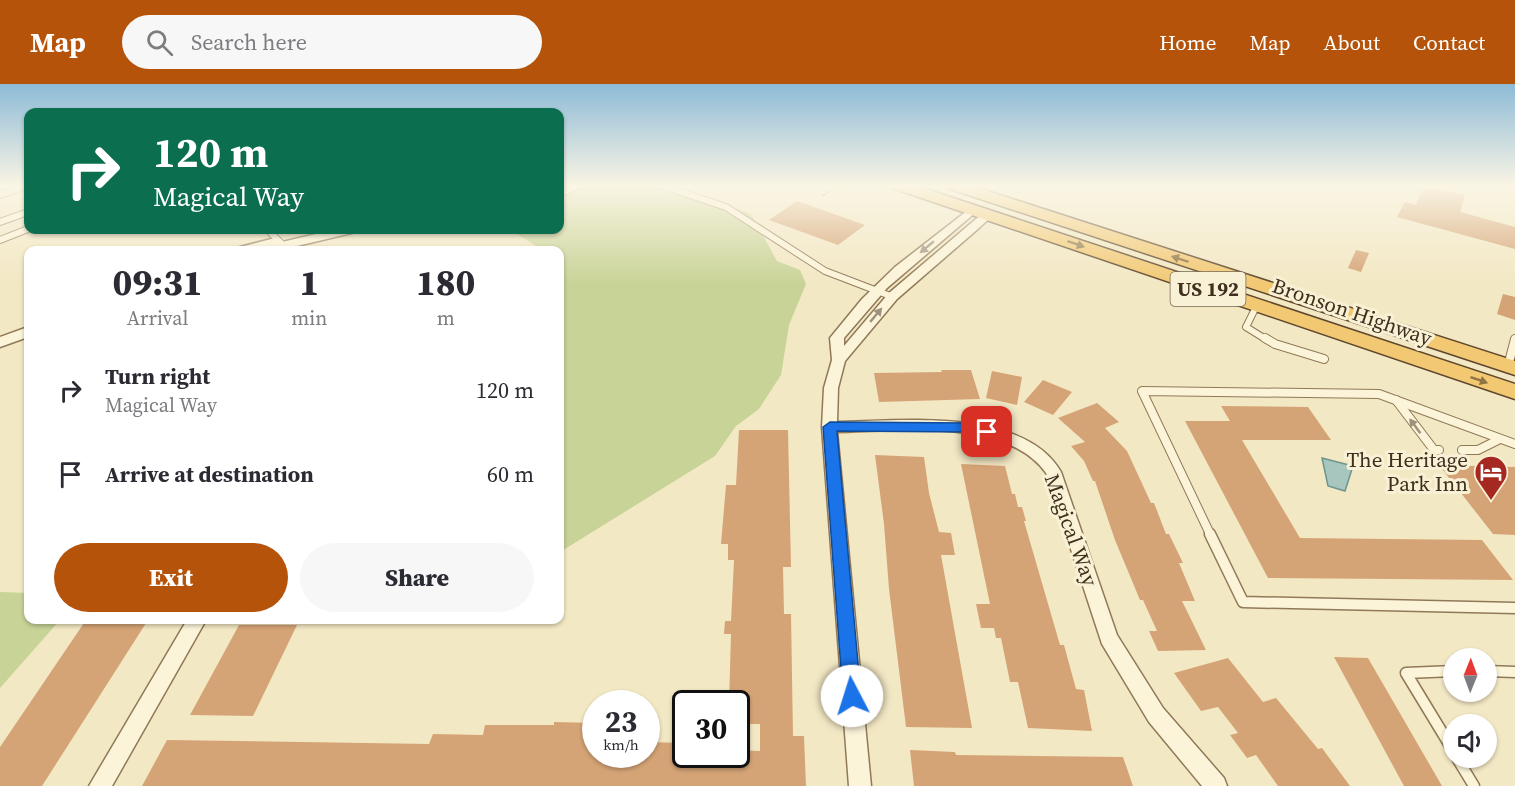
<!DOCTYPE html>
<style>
body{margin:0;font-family:"Source Serif 4",serif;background:#f7f7f7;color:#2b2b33;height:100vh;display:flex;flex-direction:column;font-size:22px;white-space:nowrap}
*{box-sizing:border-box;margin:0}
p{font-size:20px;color:#7c7c81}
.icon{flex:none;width:33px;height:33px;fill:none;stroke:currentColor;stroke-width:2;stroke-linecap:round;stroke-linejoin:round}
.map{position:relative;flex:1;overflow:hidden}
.panel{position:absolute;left:24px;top:162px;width:540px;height:378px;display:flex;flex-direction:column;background:#fff;border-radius:12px;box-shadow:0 2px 4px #0004}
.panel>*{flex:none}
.banner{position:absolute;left:24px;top:24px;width:540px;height:126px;border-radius:12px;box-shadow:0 2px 4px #0004;background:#0b6e4f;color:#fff;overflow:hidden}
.needle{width:39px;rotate:1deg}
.buttons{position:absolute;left:1443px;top:564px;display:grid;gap:12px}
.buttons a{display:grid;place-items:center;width:54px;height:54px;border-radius:50%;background:#fff;box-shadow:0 2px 4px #0004;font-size:30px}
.speed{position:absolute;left:582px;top:606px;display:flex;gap:12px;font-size:30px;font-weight:700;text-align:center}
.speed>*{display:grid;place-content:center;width:78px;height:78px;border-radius:50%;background:#fff;box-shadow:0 2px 4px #0004;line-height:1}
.speed small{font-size:15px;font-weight:400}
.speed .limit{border:3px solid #111;border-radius:9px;background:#fff;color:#111}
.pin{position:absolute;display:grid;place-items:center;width:51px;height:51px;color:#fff;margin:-26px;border-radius:12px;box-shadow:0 3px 9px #0006}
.me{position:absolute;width:66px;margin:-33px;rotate:355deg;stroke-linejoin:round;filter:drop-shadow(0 0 4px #0008)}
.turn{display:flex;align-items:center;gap:21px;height:126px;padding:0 30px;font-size:27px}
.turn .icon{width:78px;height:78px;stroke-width:2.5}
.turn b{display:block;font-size:42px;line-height:51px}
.eta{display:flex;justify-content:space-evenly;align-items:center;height:102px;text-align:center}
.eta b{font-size:36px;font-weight:800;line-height:42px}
.button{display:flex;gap:12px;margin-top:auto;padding:12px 30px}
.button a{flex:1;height:69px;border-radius:36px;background:#b45309;color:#fff;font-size:24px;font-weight:800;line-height:69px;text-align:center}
.button a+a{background:#f7f7f7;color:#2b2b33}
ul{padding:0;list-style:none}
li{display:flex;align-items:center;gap:18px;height:84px;padding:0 30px}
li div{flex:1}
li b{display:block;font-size:22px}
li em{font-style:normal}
header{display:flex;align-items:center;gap:36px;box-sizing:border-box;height:84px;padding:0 30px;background:#b45309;color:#fff}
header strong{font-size:28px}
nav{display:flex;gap:33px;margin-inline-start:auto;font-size:21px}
.search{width:420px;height:54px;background:#f7f7f7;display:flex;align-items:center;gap:15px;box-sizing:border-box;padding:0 21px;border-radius:33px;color:#7c7c81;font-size:22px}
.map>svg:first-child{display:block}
.green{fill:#c8d397}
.water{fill:#a6c6be;stroke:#6c958e;stroke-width:1.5}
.building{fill:#d5a476}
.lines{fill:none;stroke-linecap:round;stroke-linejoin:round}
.service-far2-casing{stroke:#907958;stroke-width:8}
.service-far1-casing{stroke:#907958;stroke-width:10}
.service-casing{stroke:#907958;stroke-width:13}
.minor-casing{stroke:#907958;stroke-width:3}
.tertiary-casing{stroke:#907958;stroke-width:3}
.trunk-casing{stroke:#5e472d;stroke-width:3}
.path{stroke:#907958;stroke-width:2;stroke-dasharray:4 2;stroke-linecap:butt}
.service-far2{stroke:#fcf4d9;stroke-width:6}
.service-far1{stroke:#fcf4d9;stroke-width:8}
.service{stroke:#fcf4d9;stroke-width:10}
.minor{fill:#fcf4d9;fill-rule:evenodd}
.tertiary{fill:#fcf4d9;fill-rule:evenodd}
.trunk{fill:#f2c873;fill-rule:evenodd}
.oneway{fill:#907444}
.oneway2{fill:#9e927c}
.route{fill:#1a73e8;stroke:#114b97;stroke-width:1.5}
.labels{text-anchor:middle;stroke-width:6;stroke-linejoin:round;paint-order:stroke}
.shield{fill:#f9f1d5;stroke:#776a55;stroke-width:1.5}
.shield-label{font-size:20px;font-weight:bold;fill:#3f301e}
.street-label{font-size:21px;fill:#3f301e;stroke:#f9f1d5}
.poi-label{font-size:21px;fill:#3f301e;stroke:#f9f1d5;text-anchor:end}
</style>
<header>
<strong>Map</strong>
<div class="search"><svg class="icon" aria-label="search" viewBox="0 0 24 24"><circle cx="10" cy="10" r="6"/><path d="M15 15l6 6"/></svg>Search here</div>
<nav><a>Home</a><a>Map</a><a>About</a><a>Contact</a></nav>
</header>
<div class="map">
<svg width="1515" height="702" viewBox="0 0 1515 702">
<rect width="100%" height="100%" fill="#f3e8c4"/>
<g class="green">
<polygon points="588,102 672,102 751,130 777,177 800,186 806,200 789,241 781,291 759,325 736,342 715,372 560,468 560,166 542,166 511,146 560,146 560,112"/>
<polygon points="0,508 28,509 28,536 60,536 0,604"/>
</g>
<polygon class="water" points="1322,374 1353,382 1345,407 1328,402"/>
<g class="building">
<polygon points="1424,102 1465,111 1460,128 1515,143 1515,165 1397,133 1405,118 1416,121"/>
<polygon points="797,117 865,141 838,161 769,136"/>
<polygon points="1356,166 1369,169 1361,188 1348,184"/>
<polygon points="1503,210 1515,213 1515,236 1497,230"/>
<polygon points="941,286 971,286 980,315 879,318 874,289 942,288"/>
<polygon points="992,287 1022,293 1017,321 986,314"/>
<polygon points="1043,296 1072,308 1053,331 1024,318"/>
<polygon points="1097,319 1119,338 1105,344 1127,367 1151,419 1154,419 1166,450 1169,450 1183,479 1179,479 1195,517 1182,517 1206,566 1158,567 1149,547 1157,547 1143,516 1140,516 1115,456 1095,397 1093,397 1084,377 1071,362 1085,358 1058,334"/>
<polygon points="1221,322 1308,323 1331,356 1242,356 1300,454 1482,456 1513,496 1268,494 1185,337 1230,337"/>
<polygon points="739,346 788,346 791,483 783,483 784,530 791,530 793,652 804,652 806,702 142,702 167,656 429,660 433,650 483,651 485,641 554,641 554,638 596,639 592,670 646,670 646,658 686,659 686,670 736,670 736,666 760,667 760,640 736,640 736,620 729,620 731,550 724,550 725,537 731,537 734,476 728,476 728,460 721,460 726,401 736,401"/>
<polygon points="875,371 924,373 929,409 939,448 951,449 955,471 941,471 972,644 906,643 889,505 884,440"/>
<polygon points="961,380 1005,382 1012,410 1015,410 1018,423 1022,423 1026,437 1024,437 1060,561 1064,561 1076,605 1084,606 1092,647 1028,644 1018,598 1010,598 1001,554 996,554 994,544 981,544 976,520 990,520"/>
<polygon points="1439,381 1515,383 1515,451 1493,450"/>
<polygon points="86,536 148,536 42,702 0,702 0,663"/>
<polygon points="239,541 297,541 253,632 190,631"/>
<polygon points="1334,573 1368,574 1442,702 1404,702"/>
<polygon points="1228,574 1263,618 1276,614 1318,665 1322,664 1350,702 1278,702 1256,671 1247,674 1230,651 1238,649 1218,623 1201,627 1174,589"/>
<polygon points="910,666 955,668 956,671 1123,673 1133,702 914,702"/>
</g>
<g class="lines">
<defs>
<g id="service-far2">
<polyline points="663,102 726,123 825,187 893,213"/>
<polyline points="0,111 26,102"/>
<polyline points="0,138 28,128"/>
<polyline points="268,146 283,161"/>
<polyline points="0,156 28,145"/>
<polyline points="1257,221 1246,243 1267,256"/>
</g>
<g id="service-far1">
<polyline points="1265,254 1275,260 1324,275"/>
<polyline points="1508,282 1515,255"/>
<polyline points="1396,316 1434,366 1439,366"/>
<polyline points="1462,366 1478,366 1500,355"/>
<polyline points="1211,452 1142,307 1379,310 1515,360"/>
</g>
<g id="service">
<polyline points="1210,450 1243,518 1515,524"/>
<polyline points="1454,587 1406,589 1454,668"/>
<polyline points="1486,587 1515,588"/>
<polyline points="1457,674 1474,702"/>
</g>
<g id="minor">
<path d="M 972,123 L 977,126 L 976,128 L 887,204 L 844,254 L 844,262 L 889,209 L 983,129 L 991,129 L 991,133 L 979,144 L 897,215 L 845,277 L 838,304 L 837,338 C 901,337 1024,323 1061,388 L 1117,551 L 1163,624 L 1224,694 L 1227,702 L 1202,702 L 1149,638 L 1102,560 L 1046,389 C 1006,333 898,347 837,348 L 871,702 L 849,702 L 822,343 L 824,304 L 832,276 L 830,254 L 862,215 L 895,183 Z"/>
<polygon points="187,536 206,536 112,702 89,702"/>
</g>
<g id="tertiary">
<polygon points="568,102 585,102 560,113 560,105"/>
<polygon points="333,146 354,146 352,149 280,166 238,166 240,163 275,154 282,158"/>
<polygon points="28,243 28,253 0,263 0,253"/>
</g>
<g id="trunk">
<polygon points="893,102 917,102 1515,300 1515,315 895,105"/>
<polygon points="948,102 972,102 1515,277 1515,291 950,105"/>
</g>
</defs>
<use href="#service-far2" class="service-far2-casing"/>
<use href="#service-far1" class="service-far1-casing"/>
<use href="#service" class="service-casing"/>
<use href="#minor" class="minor-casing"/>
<use href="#tertiary" class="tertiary-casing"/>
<use href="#trunk" class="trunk-casing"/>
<polyline class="path" points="822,112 838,102"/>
<use href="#service-far2" class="service-far2"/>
<use href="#service-far1" class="service-far1"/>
<use href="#service" class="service"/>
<use href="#minor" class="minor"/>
<use href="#tertiary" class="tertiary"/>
<use href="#trunk" class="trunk"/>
</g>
<defs><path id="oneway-solid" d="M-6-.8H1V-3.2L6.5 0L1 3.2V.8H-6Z" transform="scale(1.5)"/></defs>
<g class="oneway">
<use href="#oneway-solid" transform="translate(1076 160) rotate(19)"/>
<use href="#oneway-solid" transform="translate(1180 175) rotate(-162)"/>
<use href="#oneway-solid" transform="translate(1479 296) rotate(19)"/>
</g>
<g class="oneway2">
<use href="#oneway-solid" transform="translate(927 163) rotate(140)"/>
<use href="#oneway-solid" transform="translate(876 231) rotate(-50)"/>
<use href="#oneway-solid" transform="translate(1415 342) rotate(-127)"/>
</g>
<linearGradient id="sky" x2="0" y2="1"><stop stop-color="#8dbbd7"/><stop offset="0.51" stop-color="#faf5e4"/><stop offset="1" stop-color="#faf5e4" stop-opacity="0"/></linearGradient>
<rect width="1515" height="200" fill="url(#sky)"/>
<polygon class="route" points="830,338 970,339 991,344 993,348 987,352 970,348 837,347 861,612 859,618 852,621 846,618 843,612 823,343"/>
<defs>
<symbol id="hotel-pin" viewBox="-11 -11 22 30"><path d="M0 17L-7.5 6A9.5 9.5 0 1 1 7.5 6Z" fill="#a62921" stroke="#f9f1d5"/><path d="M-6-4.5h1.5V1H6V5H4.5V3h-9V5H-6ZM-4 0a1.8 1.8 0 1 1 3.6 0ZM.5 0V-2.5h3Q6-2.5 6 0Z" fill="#fff"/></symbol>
</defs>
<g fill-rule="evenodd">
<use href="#hotel-pin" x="1472" y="369" width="38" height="52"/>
</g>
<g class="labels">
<rect class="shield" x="1170.5" y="188" width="75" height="34" rx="4.5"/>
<g class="shield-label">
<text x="1208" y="212">US 192</text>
</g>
<g class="street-label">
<text transform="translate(1352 228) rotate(19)" y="7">Bronson Highway</text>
<text transform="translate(1071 446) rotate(70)" y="7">Magical Way</text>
</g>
<g class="poi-label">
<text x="1468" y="383">The Heritage<tspan x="1468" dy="24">Park Inn</tspan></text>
</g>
</g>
</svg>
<div class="buttons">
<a><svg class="needle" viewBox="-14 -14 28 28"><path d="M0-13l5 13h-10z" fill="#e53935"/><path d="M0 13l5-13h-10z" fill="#7c7c81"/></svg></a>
<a><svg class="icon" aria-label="sound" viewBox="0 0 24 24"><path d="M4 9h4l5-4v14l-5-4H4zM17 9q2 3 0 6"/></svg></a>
</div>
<div class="speed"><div>23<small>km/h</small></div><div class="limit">30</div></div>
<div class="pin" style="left:987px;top:348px;background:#d93025"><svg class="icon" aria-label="arrive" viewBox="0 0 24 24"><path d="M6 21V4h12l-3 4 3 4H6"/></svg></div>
<svg class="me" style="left:852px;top:612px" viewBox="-20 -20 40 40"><circle r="19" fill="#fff"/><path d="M0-13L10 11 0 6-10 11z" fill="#1a73e8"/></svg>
<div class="banner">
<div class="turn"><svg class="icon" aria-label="right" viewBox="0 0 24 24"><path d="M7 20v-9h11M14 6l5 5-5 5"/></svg><div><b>120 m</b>Magical Way</div></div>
</div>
<section class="panel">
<div class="eta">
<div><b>09:31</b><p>Arrival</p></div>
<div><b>1</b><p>min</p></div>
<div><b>180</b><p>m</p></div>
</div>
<ul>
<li><svg class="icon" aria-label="right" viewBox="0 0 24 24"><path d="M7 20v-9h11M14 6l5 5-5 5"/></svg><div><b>Turn right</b><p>Magical Way</p></div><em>120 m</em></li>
<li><svg class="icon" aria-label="arrive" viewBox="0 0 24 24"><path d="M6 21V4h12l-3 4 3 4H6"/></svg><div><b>Arrive at destination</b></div><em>60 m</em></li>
</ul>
<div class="button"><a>Exit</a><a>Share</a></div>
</section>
</div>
